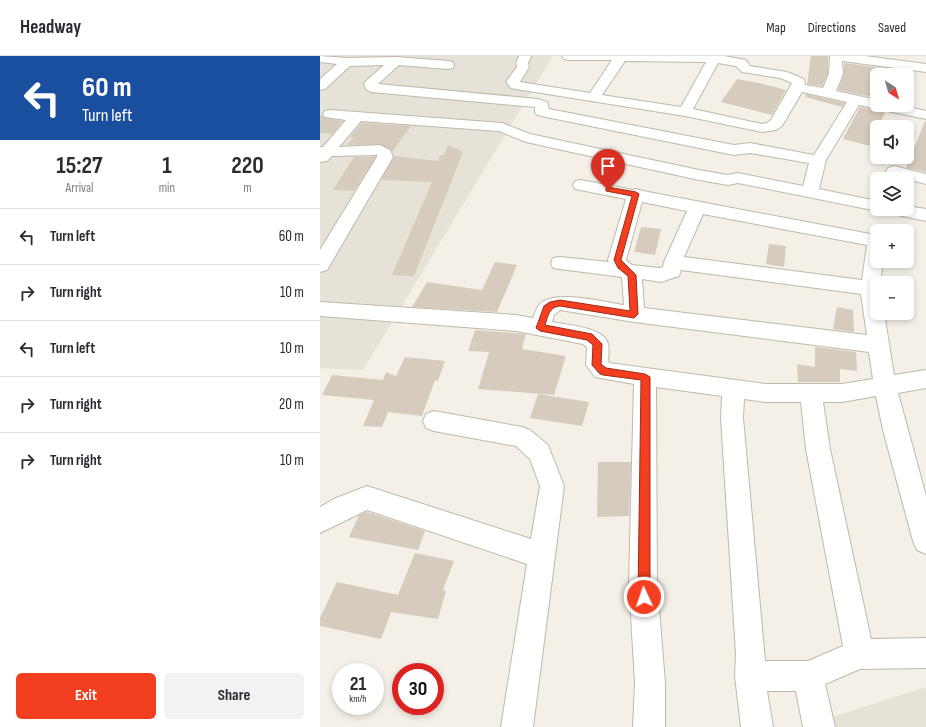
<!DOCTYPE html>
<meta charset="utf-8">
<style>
body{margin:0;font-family:"Sofia Sans Condensed",sans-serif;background:#f2f2f3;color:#2b2b33;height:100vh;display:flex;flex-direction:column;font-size:15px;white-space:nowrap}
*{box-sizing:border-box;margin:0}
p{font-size:13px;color:#7c7c81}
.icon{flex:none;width:22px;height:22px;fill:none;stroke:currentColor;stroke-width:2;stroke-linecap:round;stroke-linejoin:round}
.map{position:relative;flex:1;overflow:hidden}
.drawer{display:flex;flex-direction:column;background:#fff;width:320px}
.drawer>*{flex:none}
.top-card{background:#1a4fa0;color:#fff;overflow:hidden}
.needle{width:26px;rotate:143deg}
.controls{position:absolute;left:550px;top:12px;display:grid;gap:8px}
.controls a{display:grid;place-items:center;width:44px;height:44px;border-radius:6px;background:#fff;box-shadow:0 2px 6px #0003;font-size:20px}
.speed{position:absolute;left:12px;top:607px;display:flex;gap:8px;font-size:20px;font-weight:700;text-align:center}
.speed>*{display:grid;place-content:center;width:52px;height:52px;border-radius:50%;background:#fff;box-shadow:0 2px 6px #0003;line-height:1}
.speed small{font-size:10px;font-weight:400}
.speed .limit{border:6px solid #d22;background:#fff;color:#111}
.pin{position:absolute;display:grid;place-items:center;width:34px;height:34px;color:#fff;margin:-41px -17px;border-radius:50% 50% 50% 0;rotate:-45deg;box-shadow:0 0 4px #0007}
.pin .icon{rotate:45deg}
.me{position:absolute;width:44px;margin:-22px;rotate:357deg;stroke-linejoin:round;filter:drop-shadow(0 0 3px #0008)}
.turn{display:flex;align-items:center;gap:14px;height:84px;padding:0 16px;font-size:18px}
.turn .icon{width:52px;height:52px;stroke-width:2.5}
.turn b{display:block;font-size:28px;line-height:34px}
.eta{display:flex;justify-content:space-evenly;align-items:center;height:68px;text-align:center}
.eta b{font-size:24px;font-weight:700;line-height:28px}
.action{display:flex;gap:8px;margin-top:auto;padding:8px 16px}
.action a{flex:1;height:46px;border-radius:6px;background:#f33f20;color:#fff;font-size:16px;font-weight:700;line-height:46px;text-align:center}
.action a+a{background:#f2f2f3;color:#2b2b33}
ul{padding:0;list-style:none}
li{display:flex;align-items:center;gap:12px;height:56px;padding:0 16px;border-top:1px solid #e1e1e2}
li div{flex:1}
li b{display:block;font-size:15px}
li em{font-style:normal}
header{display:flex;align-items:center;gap:24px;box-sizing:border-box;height:56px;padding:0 20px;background:#fff;border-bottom:1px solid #e1e1e2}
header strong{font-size:19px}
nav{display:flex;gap:22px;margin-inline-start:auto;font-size:14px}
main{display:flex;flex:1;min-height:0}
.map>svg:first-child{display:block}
.residential{fill:#e7e2d7}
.building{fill:#d5ccbe}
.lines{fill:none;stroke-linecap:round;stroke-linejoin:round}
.minor-casing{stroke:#bfb8ab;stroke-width:2}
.minor{fill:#fff;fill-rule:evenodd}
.route{fill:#f33f20;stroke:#9e2915}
</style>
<header>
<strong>Headway</strong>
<nav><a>Map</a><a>Directions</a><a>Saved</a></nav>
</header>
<main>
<section class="drawer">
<div class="top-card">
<div class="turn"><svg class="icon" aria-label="left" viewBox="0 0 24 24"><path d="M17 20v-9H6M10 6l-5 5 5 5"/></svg><div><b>60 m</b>Turn left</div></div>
</div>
<div class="eta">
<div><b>15:27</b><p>Arrival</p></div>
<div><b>1</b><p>min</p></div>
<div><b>220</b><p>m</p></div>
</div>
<ul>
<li><svg class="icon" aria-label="left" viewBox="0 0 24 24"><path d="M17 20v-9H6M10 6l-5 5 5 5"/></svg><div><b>Turn left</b></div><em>60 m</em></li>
<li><svg class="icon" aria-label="right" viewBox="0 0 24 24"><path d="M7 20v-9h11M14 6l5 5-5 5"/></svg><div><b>Turn right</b></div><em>10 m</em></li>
<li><svg class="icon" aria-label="left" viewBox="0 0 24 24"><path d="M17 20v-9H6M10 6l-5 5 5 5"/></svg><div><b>Turn left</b></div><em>10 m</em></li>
<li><svg class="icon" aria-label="right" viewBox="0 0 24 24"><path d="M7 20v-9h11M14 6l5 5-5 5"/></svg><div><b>Turn right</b></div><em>20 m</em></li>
<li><svg class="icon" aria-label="right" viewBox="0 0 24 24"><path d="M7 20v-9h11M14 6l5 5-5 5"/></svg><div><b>Turn right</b></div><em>10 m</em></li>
</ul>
<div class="action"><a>Exit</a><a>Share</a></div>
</section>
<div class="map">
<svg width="606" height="671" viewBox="0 0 606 671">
<rect width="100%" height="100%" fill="#f4f0e8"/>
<g class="residential">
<polygon points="0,0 233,0 43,314 0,312"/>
<polygon points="606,631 606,671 481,671"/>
</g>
<g class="building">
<polygon points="491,0 508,0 508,18 502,30 487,28"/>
<polygon points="524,7 584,15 582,19 557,19 557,42 518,34 524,19"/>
<polygon points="417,23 439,27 466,34 452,59 401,46"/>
<polygon points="486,38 525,47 522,51 485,41"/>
<polygon points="540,51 565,56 558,71 557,71 550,90 523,83"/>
<polygon points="0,59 5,62 23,65 12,78 0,77"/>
<polygon points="605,65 606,65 606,116 586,112"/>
<polygon points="42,67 91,70 72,96 71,93 60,88 27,89 34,81 30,81"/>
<polygon points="128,89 143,96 94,220 72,219 112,126 61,124 74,100 118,105 120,99 124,99"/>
<polygon points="34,101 56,101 34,135 13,134"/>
<polygon points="321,171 341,173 335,199 314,196"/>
<polygon points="449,188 466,190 464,211 446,208"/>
<polygon points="175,206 197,209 177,256 92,251 107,226 162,234"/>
<polygon points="517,251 533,254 534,276 513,273"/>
<polygon points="155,274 206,278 202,293 246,300 234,339 158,333 169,296 148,295"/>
<polygon points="495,291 536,296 537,315 520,313 520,326 478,326 477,308 495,311"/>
<polygon points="85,301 125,305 118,325 115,324 102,360 68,356 62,371 43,370 54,344 2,339 12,319 63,324 66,316 76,320"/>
<polygon points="218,338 269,346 262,370 210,362"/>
<polygon points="278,406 311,406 309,460 277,461"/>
<polygon points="47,456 105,475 98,494 29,481 39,459"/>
<polygon points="95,497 134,505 123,534 126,535 118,563 71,556 61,583 0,570 0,562 17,526 78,539"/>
</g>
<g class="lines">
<defs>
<g id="minor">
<path d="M 0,0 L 27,2 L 76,1 L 128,5 L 133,6 L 134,9 L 133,12 L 128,13 L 79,9 L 58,28 L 218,43 L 227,46 L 229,53 L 414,89 L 430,87 L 494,99 L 527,46 L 482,36 L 462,70 L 456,74 L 442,76 L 365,60 L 196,33 L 191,32 L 186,26 L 197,11 L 196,7 L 199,0 L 211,0 L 208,7 L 209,11 L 200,26 L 270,37 L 292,4 L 248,4 L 244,3 L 242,0 L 404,0 L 426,4 L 430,10 L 467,16 L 484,23 L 485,29 L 503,32 L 509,18 L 510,0 L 545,0 L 606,8 L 606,16 L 522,5 L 523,18 L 516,35 L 557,44 L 557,49 L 580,49 L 606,55 L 606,63 L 539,49 L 506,104 L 499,133 L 557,145 L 557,153 L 563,153 L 557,155 L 418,127 L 408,129 L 379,124 L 206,86 L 179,75 L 41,65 L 19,91 L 60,89 L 70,94 L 73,101 L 7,214 L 0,216 L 0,194 L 57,101 L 57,99 L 12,100 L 7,105 L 0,106 L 0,91 L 3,91 L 26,64 L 5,61 L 3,58 L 5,55 L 10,54 L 182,67 L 210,78 L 379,114 L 408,119 L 418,117 L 483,130 L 489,107 L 430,97 L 414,99 L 226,61 L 217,59 L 215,56 L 215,51 L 51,36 L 46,33 L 44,27 L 64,9 L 30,10 L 5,33 L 0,34 L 0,23 L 17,8 L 0,6 ZM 305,5 L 386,6 L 361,51 L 282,39 ZM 398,7 L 416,10 L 422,16 L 460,22 L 472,27 L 451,64 L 447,67 L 442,68 L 373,53 Z"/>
<polygon points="574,110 606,118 606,128 568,118 566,115 568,112"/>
<path d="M 261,124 L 313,134 L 316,133 L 323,135 L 550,178 L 557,175 L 557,205 L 563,205 L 560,227 L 557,227 L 557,257 L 564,257 L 574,319 L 606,314 L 606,332 L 578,337 L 606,440 L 606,498 L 597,494 L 593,485 L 563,374 L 556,340 L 522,346 L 503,346 L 510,393 L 551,583 L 606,582 L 606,612 L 540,613 L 505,628 L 515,671 L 483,671 L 476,635 L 447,635 L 453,671 L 421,671 L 415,620 L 416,598 L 401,362 L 402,340 L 336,331 L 337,527 L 345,627 L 345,671 L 313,671 L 315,627 L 309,527 L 314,328 L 275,321 L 266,309 L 267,291 L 263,288 L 196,275 L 0,260 L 0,246 L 196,259 L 213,262 C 215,256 218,248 224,245 C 241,235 284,246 304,249 L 302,221 L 240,213 L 233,212 L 231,207 L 233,202 L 240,201 L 289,206 L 288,204 L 306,143 L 255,133 L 253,129 L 255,125 ZM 322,146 L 367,155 L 344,206 L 343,211 L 340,212 L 312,209 L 306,204 ZM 383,158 L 547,189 L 542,224 L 364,201 ZM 361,214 L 541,238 L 547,279 L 324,252 L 322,223 L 341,226 L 359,220 ZM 240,254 L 314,266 L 549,296 L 553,323 L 522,328 L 445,328 L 289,307 C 287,301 290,294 288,288 C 285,271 246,269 232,266 L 234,259 ZM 424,343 L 445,346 L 481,346 L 486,393 L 523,590 L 488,605 L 445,605 L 423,362 Z"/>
<polygon points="587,150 606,153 606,165 568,157 566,153 587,153"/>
<polygon points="114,355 202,371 210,374 228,389 244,430 213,671 181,671 207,508 47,454 0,477 0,451 16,442 47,430 211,483 220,430 210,403 196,390 114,375 106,372 103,365 106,358"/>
</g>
</defs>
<use href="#minor" class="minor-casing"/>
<use href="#minor" class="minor"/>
</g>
<path class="route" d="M 288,131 L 316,136 L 319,138 L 301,204 L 316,219 L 318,258 L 314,262 L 240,250 C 229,251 228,260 225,269 L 272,278 L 282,288 L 281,308 L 286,312 L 325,318 L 330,321 L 330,541 L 328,545 L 324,547 L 320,545 L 318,541 L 321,324 L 283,319 L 280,318 L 272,309 L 273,289 L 267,284 L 220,275 L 216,272 L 224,250 L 230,246 L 240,244 L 310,255 L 308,220 L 298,212 L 294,204 L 312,140 L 286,135 L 286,132 Z"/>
</svg>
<div class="controls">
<a><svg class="needle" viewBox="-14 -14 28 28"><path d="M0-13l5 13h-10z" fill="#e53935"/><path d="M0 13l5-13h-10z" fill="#7c7c81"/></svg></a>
<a><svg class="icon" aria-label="sound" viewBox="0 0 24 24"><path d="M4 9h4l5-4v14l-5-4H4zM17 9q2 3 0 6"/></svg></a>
<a><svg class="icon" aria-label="layers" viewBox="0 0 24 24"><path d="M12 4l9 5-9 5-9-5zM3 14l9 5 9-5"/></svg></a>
<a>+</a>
<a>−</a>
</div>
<div class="speed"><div>21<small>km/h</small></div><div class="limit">30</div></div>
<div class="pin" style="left:288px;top:134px;background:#d93025"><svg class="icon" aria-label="arrive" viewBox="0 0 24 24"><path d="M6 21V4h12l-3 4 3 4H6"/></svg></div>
<svg class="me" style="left:324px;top:541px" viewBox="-20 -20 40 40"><circle r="17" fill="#f33f20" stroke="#fff" stroke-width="3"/><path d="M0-11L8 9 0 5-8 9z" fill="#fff"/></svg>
</div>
</main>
